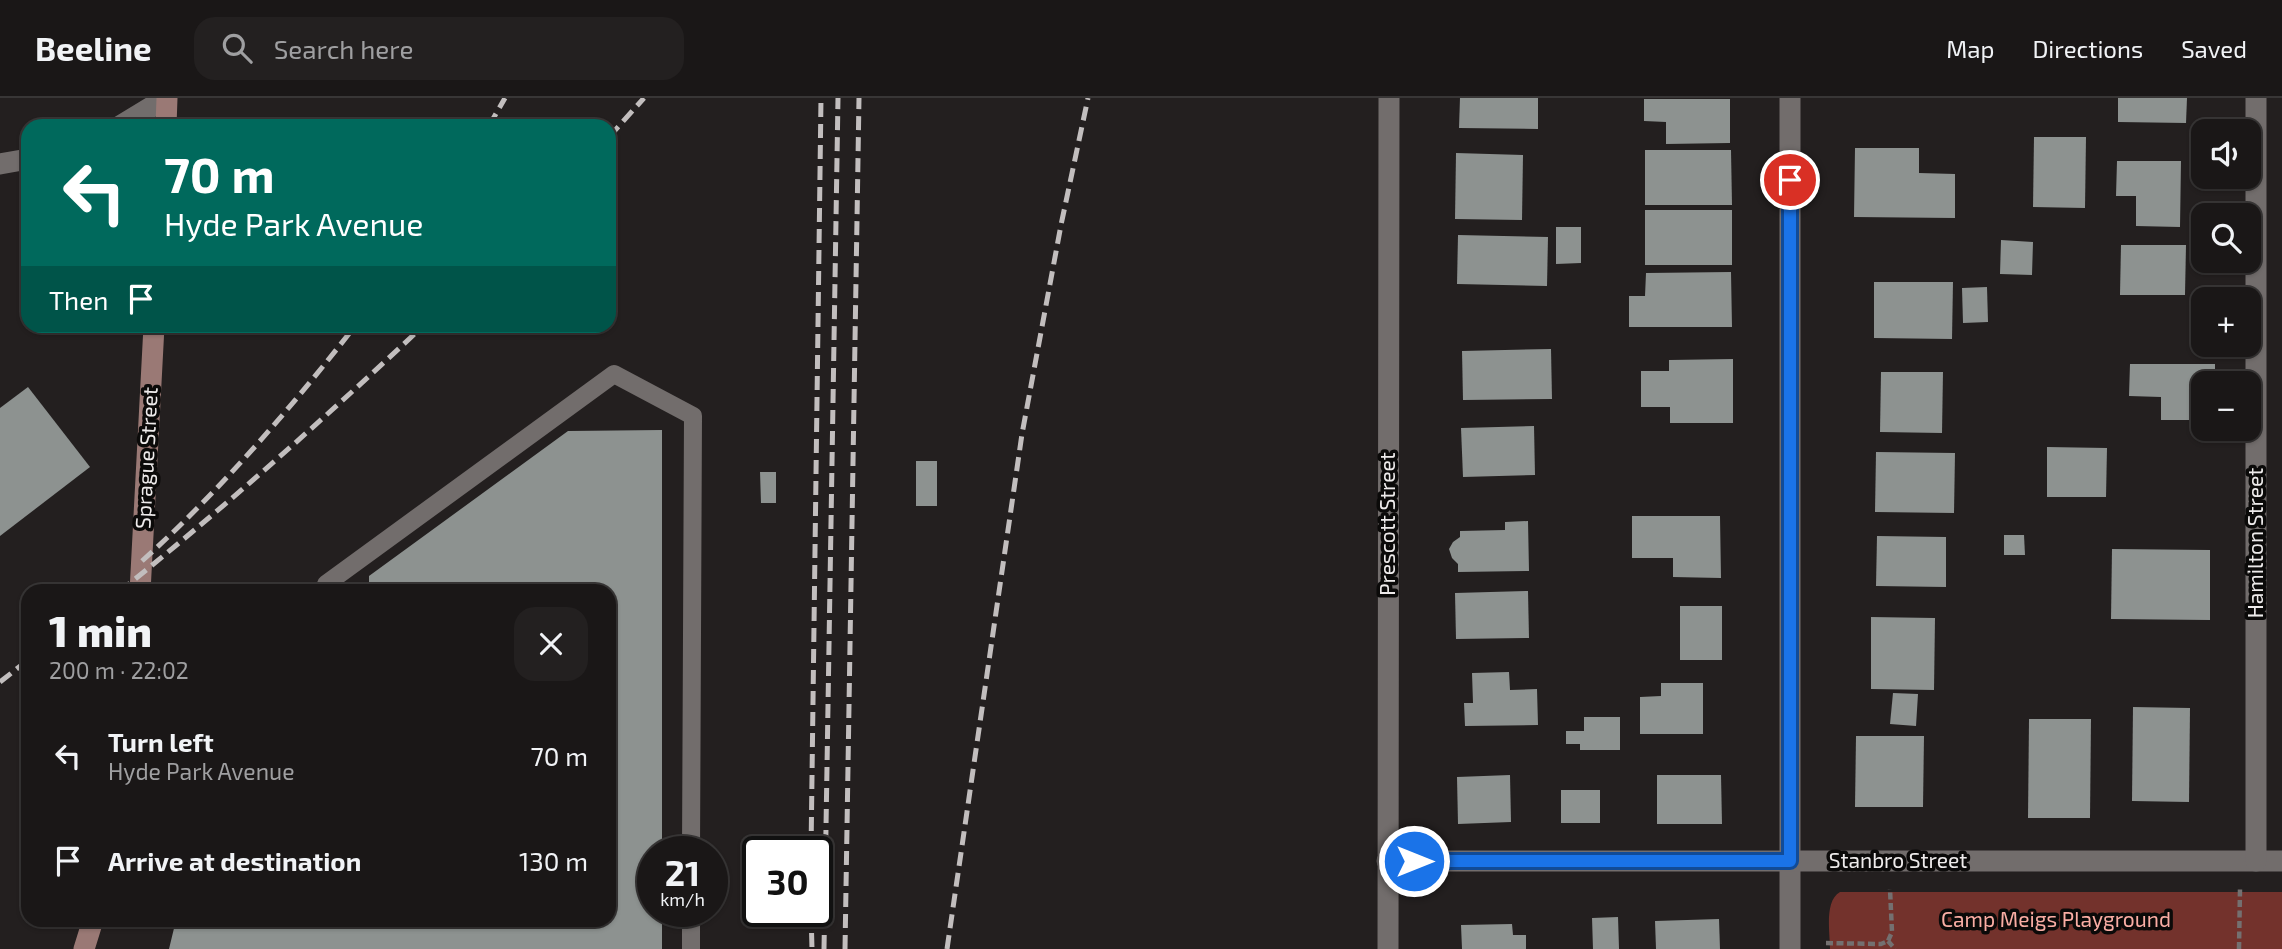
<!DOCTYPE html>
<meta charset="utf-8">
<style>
body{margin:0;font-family:"Exo 2",sans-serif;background:#232020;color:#f1f3f6;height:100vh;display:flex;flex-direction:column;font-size:26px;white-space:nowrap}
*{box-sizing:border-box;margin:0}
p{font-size:23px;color:#9f9fa1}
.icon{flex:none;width:38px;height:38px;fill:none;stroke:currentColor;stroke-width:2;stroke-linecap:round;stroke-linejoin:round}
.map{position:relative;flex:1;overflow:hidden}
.drawer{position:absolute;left:21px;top:486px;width:595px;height:343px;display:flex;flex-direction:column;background:#1a1717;border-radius:21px;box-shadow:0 2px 5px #0004,0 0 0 2px #383636}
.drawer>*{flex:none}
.hud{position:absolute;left:21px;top:21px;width:595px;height:214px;border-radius:21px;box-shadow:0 2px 5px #0004,0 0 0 2px #383636;background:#00695c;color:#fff;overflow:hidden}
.tools{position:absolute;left:2191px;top:21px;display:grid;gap:14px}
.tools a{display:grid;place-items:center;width:70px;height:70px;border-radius:14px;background:#1a1717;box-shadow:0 2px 5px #0004,0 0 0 2px #383636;font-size:35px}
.speed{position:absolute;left:637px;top:738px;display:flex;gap:14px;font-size:35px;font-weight:700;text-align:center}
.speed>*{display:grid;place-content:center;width:91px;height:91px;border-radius:50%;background:#1a1717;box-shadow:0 2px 5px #0004,0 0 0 2px #383636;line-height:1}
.speed small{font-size:18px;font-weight:400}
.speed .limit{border:4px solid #111;border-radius:10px;background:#fff;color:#111}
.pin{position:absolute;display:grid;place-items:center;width:60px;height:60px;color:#fff;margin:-30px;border:4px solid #fff;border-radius:50%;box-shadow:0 2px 7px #0007}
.me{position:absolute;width:77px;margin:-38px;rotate:90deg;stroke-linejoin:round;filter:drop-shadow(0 0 5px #0008)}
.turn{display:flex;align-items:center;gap:24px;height:147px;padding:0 28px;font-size:32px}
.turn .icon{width:91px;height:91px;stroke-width:2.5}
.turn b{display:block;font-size:49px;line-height:60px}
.then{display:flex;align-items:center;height:66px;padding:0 28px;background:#0003;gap:14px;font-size:26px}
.round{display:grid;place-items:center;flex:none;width:74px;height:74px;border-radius:21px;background:#232020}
.head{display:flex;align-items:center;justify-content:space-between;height:119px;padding:0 28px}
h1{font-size:42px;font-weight:800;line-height:52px}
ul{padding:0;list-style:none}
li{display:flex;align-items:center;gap:21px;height:105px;padding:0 28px}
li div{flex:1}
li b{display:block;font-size:26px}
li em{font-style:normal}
header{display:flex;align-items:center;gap:42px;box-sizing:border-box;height:98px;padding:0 35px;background:#1a1717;border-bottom:2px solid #383636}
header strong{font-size:33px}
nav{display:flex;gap:38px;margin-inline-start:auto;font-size:24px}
.search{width:490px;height:63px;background:#232020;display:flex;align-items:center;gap:18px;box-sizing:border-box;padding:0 24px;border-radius:21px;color:#9f9fa1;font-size:26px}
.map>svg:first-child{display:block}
.green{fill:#73322c}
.building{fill:#8d9290}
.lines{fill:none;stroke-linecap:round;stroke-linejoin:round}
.path{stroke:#747070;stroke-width:4.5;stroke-dasharray:7 3.5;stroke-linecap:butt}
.lane{stroke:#726d6c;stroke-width:18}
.street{stroke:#726d6c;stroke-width:21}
.secondary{stroke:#9a7975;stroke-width:21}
.rail{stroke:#c2bebe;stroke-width:5;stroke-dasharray:14 7;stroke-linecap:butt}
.route-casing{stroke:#114b97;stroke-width:18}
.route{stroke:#1a73e8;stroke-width:12}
.labels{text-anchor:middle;stroke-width:7;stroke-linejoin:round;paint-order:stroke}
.street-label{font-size:21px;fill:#eeebeb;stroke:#0b0a09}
.park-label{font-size:21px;fill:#faada4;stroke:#0b0a09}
</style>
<header>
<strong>Beeline</strong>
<div class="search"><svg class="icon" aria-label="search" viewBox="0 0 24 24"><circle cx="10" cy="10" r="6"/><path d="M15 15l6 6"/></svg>Search here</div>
<nav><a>Map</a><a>Directions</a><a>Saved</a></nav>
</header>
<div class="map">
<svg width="2282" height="851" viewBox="0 0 2282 851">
<rect width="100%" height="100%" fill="#231f1f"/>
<path class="green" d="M 1840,794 L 2282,794 L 2282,851 L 1830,851 C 1830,835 1824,803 1840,794 Z"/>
<g class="building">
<polygon points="1460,0 1538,0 1538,31 1459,30"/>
<polygon points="2118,0 2187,0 2186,25 2118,24"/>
<polygon points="1644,1 1730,1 1730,45 1666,46 1666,24 1644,23"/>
<polygon points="2034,39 2086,39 2085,110 2033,109"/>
<polygon points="1855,50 1919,50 1919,75 1955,76 1955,120 1854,119"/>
<polygon points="1645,52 1731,52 1732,107 1645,107"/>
<polygon points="1456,55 1523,57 1522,122 1455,121"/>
<polygon points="2117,63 2181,63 2180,129 2136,128 2136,98 2116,98"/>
<rect x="1645" y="112" width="87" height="55"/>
<polygon points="1556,129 1581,129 1581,165 1556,166"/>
<polygon points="1458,137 1548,139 1547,188 1457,186"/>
<polygon points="2001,142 2033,144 2032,177 2000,176"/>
<polygon points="2121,147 2186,147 2185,197 2120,197"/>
<polygon points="1731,174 1732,229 1629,229 1629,198 1645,198 1646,175"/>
<polygon points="1874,184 1953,184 1952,241 1874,240"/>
<polygon points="1987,189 1988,224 1963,225 1962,190"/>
<polygon points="1551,251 1552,301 1463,302 1462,253"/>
<polygon points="1733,261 1733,325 1670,325 1670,309 1641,309 1641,273 1669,273 1669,262"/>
<polygon points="2130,266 2215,266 2215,285 2203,285 2203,322 2161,322 2161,299 2129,298"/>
<polygon points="1881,274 1943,274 1942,335 1880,334"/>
<polygon points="28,289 90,369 0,438 0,310"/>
<polygon points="1534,328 1535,377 1463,379 1461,330"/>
<polygon points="662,332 662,754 653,754 653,814 662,814 662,851 169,851 176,822 609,822 609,494 369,494 369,478 568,333"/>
<polygon points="2047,349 2107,350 2106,399 2047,399"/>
<polygon points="1876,354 1955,355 1954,415 1875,414"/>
<rect x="916" y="363" width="21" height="45"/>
<polygon points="760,374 776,374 776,405 761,405"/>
<polygon points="1632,418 1720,418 1721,480 1673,479 1673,460 1632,460"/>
<polygon points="1528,423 1529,473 1458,474 1458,466 1452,460 1449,451 1453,444 1460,439 1460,433 1505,432 1505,424"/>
<polygon points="2004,437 2024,437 2025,457 2004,457"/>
<polygon points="1877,438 1946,439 1946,489 1876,488"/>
<polygon points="2112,451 2210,452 2210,522 2111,521"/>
<polygon points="1528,493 1529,540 1456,541 1455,495"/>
<rect x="1680" y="508" width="42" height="54"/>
<polygon points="1871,519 1935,520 1934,592 1871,591"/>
<polygon points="1509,574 1510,592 1537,591 1538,627 1465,628 1464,605 1473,605 1472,575"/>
<polygon points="1661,585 1703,585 1703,636 1640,636 1640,599 1661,598"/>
<polygon points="1893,595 1918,596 1916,628 1890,626"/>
<polygon points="2133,609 2190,610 2189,704 2132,703"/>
<polygon points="1584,619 1620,619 1620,652 1580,652 1580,646 1566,646 1566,633 1584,633"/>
<polygon points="2029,621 2091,621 2090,720 2028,720"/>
<polygon points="1856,638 1924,638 1923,709 1855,709"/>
<polygon points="1510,677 1511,724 1458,726 1457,679"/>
<polygon points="1657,677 1721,677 1722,726 1657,726"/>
<rect x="1561" y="692" width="39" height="33"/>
<polygon points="1618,819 1619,851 1593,851 1592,820"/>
<polygon points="1719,821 1720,851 1656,851 1655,823"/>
<polygon points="1512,826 1513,837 1526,837 1526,851 1462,851 1461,827"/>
</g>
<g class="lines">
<g class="path">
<polyline points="1888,843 1895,851"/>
<polyline points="1826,845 1881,846 1888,843 1892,834 1890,791"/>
<polyline points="2239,851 2240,791"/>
</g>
<g class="lane">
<polyline points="326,486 614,276 693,318 691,754"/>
<polyline points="691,851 691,814"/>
</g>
<g class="street">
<polyline points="1790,0 1790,851"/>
<polyline points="120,28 166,0"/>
<polyline points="0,66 28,61"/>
<polyline points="1387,763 2282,763"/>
<polyline points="2256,763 2256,0"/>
<polyline points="1388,851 1389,0"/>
</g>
<g class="secondary">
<polyline points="166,28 167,0"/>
<polyline points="140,494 154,228"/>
<polyline points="84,851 93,822"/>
</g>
<g class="rail">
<polyline points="489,28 505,0"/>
<polyline points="609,39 644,0"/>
<path d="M 142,463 C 219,394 291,310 355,228"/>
<path d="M 119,494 C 225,409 325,320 423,228"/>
<polyline points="0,584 28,562"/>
<polyline points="811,754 821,0"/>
<polyline points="811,814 812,851"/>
<polyline points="824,851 838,0"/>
<polyline points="845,851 859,0"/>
<polyline points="947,851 1022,336 1061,127 1088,0"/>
</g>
</g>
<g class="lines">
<defs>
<polyline id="route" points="1414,763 1790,763 1790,82"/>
</defs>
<use href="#route" class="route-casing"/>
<use href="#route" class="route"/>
</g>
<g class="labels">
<g class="street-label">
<text transform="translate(147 360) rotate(-87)" y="7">Sprague Street</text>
<text transform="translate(1388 426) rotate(-90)" y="7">Prescott Street</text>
<text transform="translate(2256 445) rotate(-90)" y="7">Hamilton Street</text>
<text x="1898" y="770">Stanbro Street</text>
</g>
<g class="park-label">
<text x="2056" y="829">Camp Meigs Playground</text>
</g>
</g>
</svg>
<div class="tools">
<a><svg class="icon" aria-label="sound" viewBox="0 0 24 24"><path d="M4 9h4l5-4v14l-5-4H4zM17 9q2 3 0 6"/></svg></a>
<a><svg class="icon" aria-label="search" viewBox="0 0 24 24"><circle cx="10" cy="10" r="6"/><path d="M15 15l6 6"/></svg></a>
<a>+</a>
<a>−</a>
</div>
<div class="speed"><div>21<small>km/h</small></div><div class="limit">30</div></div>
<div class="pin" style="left:1790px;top:82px;background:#d93025"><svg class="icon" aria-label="arrive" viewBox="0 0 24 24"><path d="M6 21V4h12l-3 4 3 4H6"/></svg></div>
<svg class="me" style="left:1414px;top:763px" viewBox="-20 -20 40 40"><circle r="17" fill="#1a73e8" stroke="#fff" stroke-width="3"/><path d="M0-11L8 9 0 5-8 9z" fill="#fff"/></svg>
<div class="hud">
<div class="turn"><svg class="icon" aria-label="left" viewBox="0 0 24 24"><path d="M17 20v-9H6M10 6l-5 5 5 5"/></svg><div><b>70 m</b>Hyde Park Avenue</div></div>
<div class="then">Then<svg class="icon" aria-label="arrive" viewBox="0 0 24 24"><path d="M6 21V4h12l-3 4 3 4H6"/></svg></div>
</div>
<section class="drawer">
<div class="head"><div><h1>1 min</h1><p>200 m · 22:02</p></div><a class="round"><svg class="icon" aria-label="close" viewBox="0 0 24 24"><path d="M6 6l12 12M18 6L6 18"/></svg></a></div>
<ul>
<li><svg class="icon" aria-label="left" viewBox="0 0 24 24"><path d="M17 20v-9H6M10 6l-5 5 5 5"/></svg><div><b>Turn left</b><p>Hyde Park Avenue</p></div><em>70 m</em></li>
<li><svg class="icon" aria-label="arrive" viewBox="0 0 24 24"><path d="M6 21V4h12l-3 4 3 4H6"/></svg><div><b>Arrive at destination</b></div><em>130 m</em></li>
</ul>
</section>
</div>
